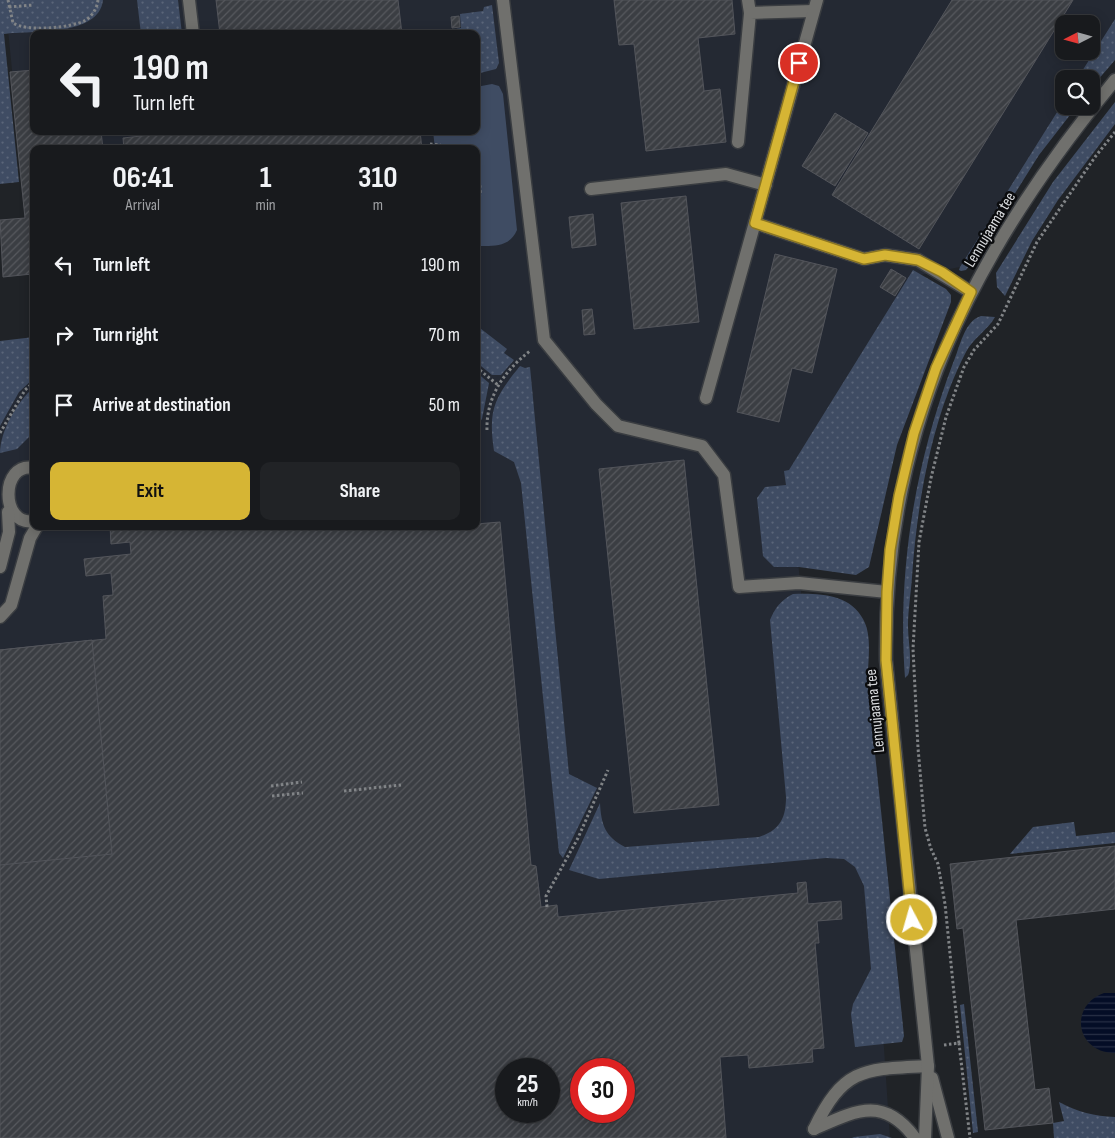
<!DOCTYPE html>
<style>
body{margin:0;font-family:"Sofia Sans Condensed",sans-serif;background:#212326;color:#f1f3f6;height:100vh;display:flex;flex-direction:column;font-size:19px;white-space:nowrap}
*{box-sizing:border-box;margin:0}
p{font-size:16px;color:#9fa1a4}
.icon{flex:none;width:28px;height:28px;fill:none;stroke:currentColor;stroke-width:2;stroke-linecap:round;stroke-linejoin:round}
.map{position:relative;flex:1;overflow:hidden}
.side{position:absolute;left:30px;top:145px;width:450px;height:385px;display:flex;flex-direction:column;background:#181a1d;border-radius:10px;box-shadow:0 2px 12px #0003,0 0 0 1px #36383b}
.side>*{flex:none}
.banner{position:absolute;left:30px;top:30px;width:450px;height:105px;border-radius:10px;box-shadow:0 2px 12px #0003,0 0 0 1px #36383b;background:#181a1d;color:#f1f3f6;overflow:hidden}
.needle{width:32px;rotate:264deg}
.controls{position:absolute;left:1055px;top:15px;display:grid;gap:10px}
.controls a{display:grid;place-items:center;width:45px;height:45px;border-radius:10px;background:#181a1d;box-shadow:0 2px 12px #0003,0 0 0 1px #36383b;font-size:25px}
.speed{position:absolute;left:495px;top:1058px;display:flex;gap:10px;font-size:25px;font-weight:700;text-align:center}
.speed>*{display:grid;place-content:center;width:65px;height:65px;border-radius:50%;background:#181a1d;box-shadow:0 2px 12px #0003,0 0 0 1px #36383b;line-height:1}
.speed small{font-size:12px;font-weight:400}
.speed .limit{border:8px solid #d22;background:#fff;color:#111}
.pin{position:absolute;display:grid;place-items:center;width:42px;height:42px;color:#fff;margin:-21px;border:2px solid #fff;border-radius:50%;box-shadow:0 1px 5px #0007}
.me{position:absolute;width:55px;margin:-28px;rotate:354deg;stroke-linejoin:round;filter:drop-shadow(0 0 4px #0008)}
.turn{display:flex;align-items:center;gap:18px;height:105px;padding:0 20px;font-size:22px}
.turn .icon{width:65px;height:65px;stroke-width:2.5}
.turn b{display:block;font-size:35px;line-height:42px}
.eta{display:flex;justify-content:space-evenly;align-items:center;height:85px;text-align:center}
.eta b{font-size:30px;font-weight:700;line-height:35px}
.button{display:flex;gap:10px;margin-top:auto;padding:10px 20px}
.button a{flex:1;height:58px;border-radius:10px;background:#d6b534;color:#111;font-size:20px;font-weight:700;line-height:58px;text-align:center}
.button a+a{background:#212326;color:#f1f3f6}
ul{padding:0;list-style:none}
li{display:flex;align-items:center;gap:15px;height:70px;padding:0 20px}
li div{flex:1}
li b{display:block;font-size:19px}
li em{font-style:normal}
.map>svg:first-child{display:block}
.built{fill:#242933;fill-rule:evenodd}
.grass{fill:url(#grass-dots)}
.garden{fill:#3f4c63}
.water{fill:url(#water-rules)}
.building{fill:url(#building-hatch);stroke:#53555b;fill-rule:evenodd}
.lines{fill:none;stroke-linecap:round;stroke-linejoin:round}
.minor-casing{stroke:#3a3d41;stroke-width:15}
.path{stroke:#818487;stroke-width:3;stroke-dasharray:2.5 2.5;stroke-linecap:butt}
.minor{stroke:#70706d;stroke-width:12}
.route-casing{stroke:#8b7622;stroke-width:12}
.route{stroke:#d6b534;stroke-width:9}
.labels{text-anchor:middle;stroke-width:5;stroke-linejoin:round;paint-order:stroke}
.street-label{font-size:16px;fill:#dadcdf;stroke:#0b0c0e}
</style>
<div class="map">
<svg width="1115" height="1138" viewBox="0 0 1115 1138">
<defs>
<pattern id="grass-dots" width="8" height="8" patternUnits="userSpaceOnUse" patternTransform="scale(1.25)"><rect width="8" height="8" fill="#3f4c63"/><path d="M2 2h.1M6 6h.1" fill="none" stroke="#5a6579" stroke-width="1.8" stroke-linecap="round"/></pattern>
<pattern id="water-rules" width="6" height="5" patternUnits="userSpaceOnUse" patternTransform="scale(1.25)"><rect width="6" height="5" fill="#040d26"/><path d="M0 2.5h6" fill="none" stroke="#283045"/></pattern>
<pattern id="building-hatch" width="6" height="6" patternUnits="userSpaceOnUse" patternTransform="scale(1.25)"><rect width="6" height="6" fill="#3b3e43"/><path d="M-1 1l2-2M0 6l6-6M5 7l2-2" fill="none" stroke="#57595e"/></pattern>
</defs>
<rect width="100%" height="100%" fill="#202327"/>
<path class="built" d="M 5,0 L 1115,0 L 1115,19 L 1077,79 L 1064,79 L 1064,101 L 960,267 L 910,277 L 789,471 L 826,841 L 870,838 L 890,1138 L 0,1138 L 0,343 L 34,337 L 34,526 L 476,526 L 476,149 L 34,149 L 34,289 ZM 1064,24 L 1091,24 L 1091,51 L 1064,51 ZM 34,34 L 476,34 L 476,131 L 34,131 ZM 506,1069 L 549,1069 L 549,1111 L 506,1111 ZM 581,1069 L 624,1069 L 624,1111 L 581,1111 Z"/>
<g class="grass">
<path d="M 0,0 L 103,0 C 99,37 32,30 4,34 L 19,182 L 0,184 Z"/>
<polygon points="137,0 178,0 182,34 141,34"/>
<polygon points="492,5 499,63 496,69 476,74 476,34 451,34 451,30 461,28 460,14 483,11 484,7"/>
<polygon points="1115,19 1115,60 1091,88 1091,79 1077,79"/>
<polygon points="1064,101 1064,106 1077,106 1039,155 970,265 966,270 961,271 959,270 960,267"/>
<polygon points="1115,102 1115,124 1058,200 1032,241 1005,296 997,287 996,273 1053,182"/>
<polygon points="913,270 946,289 951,295 951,302 897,445 869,567 856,575 799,567 774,567 763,556 757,498 765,487 786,485 784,471 789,470"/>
<path d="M 981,316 L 995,317 C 988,330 973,338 966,352 C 932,417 917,503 912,577 C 911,593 908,610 908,626 C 908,641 912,657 909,672 C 908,676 908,675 905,678 C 897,570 915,464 953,363 C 960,347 964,321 981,316 Z"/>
<polygon points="476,325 507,349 504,353 514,360 501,375 492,375 476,362"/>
<polygon points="34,337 34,378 19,392 0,426 0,341"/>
<path d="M 520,366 L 525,368 L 530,367 L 569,774 L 597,788 L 563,858 L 559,853 L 521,483 L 514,462 L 494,451 C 488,410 494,398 520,366 Z"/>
<polygon points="476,372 489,383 482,419 476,427"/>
<path d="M 34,387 L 34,432 L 17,449 L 0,453 C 0,431 17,402 34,387 Z"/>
<path d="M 793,594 C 818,593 850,594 863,619 C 874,638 866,668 868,690 C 881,805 892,921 904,1036 L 902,1042 L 855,1047 L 851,1014 L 853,1004 L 871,969 L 864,886 L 855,867 L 844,859 L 826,858 L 599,879 L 569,870 L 600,803 C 601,824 605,837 625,847 L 759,837 C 780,830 786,818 786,797 L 770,620 C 775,608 781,600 793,594 Z"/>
<polygon points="1074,822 1076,836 1115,832 1115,843 1010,854 1033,827"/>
<polygon points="964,1004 978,1132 973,1133 960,1005"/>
<path d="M 1059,1102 C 1078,1112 1094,1116 1115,1117 L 1115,1138 L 1054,1138 L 1053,1123 L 1064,1121 Z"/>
<polygon points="880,1134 892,1138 852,1138 854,1137"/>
</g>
<path class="garden" d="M 492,84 L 499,86 L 503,94 L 517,230 C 509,248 493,246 476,246 L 476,149 L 435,149 L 433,131 L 476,131 L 476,87 Z"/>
<path class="water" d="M 1104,993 L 1115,993 L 1115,1053 C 1076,1053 1068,1006 1104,993 Z"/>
<g class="building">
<polygon points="216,0 398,0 402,34 220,34"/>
<polygon points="614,0 732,0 735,34 698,38 704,91 720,89 726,142 646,151 634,44 619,45"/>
<polygon points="952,0 1073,0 919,249 832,195"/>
<polygon points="459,16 460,27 452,28 451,17"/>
<polygon points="34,70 34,131 101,131 103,149 34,149 34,278 32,274 3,277 0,220 25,218 10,72"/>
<polygon points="835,113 868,133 835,186 802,166"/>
<polygon points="168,131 420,131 422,149 124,149 123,138 168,133"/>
<polygon points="686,196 699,322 634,329 621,203"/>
<polygon points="593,214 596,245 572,248 569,217"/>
<polygon points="775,254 837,269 812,373 792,368 779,422 737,412"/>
<polygon points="891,269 906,278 895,296 880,287"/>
<polygon points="592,309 595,334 584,335 582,310"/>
<polygon points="684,460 719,805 634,813 599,469"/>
<path d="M 500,522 L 531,865 L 536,866 L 541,907 L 557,905 L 558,917 L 798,893 L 797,883 L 806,882 L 808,904 L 841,901 L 842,919 L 817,921 L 819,943 L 815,943 L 824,1048 L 812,1049 L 813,1062 L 749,1068 L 748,1055 L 720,1057 L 726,1138 L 0,1138 L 0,650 L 106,639 L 103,596 L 113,595 L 111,573 L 86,576 L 84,559 L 131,554 L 130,542 L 111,544 L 110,526 L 446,527 L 476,526 L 476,524 ZM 506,1069 L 549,1069 L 549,1111 L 506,1111 ZM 581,1069 L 624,1069 L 624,1111 L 581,1111 Z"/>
<polygon points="92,640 112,854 0,865 0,650"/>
<polygon points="1115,846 1115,909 1016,920 1035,1090 1049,1088 1053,1123 985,1130 963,928 957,929 950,864"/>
</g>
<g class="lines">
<defs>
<g id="minor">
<polyline points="189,0 193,34"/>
<polyline points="503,0 544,340 596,404 618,426 702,446 724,475 739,587 799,583 887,592"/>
<polyline points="748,0 750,13"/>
<polyline points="738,142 750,13 813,11"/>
<polyline points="591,189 726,174 766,185"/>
<polyline points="755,223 864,259 885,255 918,260 971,292"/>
<polyline points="706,398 817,0"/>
<path d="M 34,468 C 0,461 0,527 34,521"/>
<polyline points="0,567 9,532 8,512"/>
<polyline points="0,617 11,605 30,538 37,526"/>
<polyline points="932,1078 948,1138"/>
<path d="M 814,1129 C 844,1067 864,1069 928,1066"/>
<path d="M 814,1129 C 855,1111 883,1095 915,1138"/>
<path d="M 925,1138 L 928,1066 L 886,660 C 883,430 971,254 1115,80"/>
</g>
</defs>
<use href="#minor" class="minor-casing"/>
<g class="path">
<path d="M 8,0 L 13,23 C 27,32 72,28 86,20 C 93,15 97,8 98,0"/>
<polyline points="9,7 33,5"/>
<polyline points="430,144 440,145 444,149"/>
<path d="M 476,176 C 482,185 481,197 476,206"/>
<polyline points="476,367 498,385"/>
<path d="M 487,430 C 486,397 504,371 530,351"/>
<polyline points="0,433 25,390 34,382"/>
<polyline points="271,786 302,782"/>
<polyline points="344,791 401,785"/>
<polyline points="272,796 303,793"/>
<polyline points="547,907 546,896 578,838 608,770"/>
<polyline points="959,1043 945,904 938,864 931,849 925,828 918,748 913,649 919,542 931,478 946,417 964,367 974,350 998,324 1037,242 1095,157 1115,132"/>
<polyline points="944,1045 959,1043 970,1138"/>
</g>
<use href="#minor" class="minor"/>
</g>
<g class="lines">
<defs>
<polyline id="route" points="799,63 755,223 864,259 885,255 918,260 942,272 971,292 936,368 914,433 899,496 890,550 887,592 886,660 912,920"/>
</defs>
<use href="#route" class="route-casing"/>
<use href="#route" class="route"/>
</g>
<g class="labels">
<g class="street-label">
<text transform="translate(989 229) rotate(-59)" y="6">Lennujaama tee</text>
<text transform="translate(874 711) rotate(-96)" y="6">Lennujaama tee</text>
</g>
</g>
</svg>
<div class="controls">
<a><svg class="needle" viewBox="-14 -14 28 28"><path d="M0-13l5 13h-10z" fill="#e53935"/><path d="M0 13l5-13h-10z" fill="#9fa1a4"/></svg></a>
<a><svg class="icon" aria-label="search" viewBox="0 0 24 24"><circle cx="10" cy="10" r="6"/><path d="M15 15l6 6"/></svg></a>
</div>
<div class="speed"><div>25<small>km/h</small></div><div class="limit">30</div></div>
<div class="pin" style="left:799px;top:63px;background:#d93025"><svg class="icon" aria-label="arrive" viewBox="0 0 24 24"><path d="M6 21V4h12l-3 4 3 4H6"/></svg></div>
<svg class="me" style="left:912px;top:920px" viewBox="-20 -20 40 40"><circle r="17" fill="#d6b534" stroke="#fff" stroke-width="3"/><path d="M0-11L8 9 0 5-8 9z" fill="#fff"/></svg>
<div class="banner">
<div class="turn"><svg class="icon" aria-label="left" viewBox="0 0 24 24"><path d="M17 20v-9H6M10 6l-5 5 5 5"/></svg><div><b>190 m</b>Turn left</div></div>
</div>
<section class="side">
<div class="eta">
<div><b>06:41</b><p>Arrival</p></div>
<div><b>1</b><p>min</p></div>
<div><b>310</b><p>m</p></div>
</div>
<ul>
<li><svg class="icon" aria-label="left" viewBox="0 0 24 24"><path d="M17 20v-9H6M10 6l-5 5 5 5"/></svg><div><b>Turn left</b></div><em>190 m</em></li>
<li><svg class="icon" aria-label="right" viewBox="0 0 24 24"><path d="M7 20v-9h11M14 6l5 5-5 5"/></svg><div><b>Turn right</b></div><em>70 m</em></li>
<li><svg class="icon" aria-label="arrive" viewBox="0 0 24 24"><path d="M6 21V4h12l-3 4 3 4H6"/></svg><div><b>Arrive at destination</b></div><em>50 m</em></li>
</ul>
<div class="button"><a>Exit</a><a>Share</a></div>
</section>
</div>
